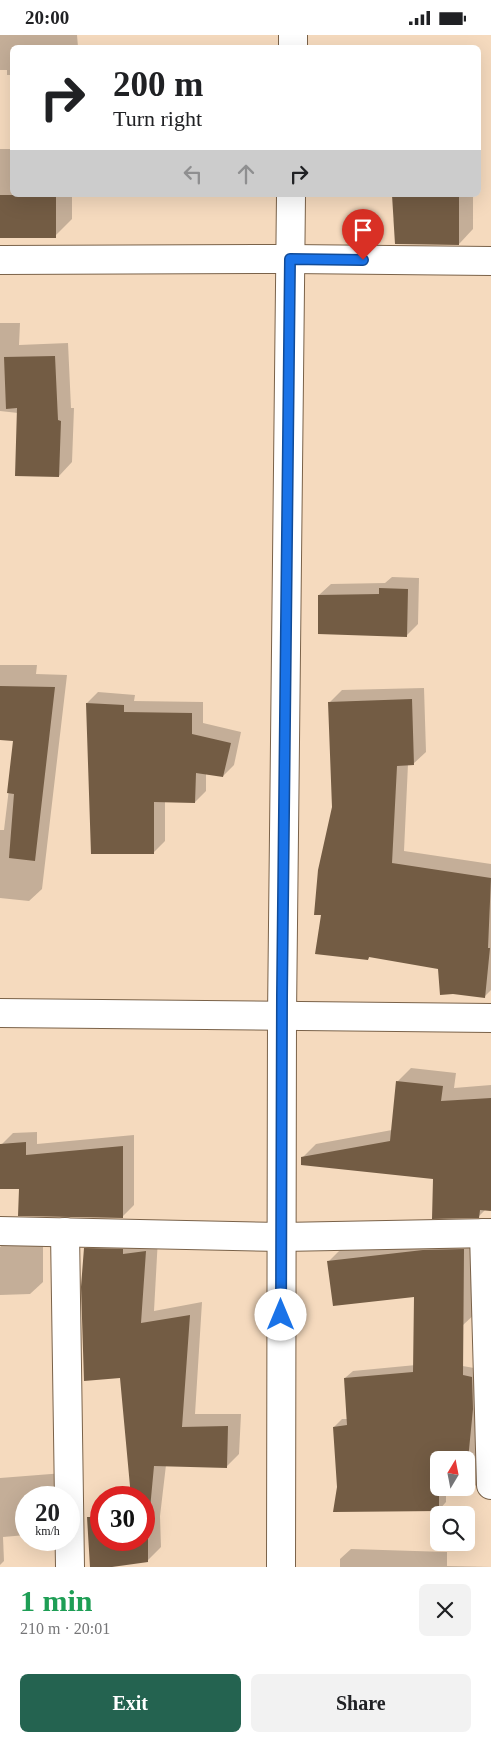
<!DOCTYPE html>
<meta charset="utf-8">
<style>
body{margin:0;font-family:Georgia,serif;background:#f2f2f2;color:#202124;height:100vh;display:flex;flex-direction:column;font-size:19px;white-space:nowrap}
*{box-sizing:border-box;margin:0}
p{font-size:16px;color:#757577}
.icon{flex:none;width:28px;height:28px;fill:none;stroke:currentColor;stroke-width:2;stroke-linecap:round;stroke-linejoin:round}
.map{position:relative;height:1532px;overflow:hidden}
.side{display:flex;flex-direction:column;background:#fff;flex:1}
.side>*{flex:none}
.hud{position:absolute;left:10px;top:10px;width:471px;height:152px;border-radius:8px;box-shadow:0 5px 20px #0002;background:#fff;color:#202124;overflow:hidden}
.needle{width:32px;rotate:10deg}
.tools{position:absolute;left:430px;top:1416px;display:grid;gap:10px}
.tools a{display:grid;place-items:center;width:45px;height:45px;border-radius:8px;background:#fff;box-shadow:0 5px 20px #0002;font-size:25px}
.speed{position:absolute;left:15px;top:1451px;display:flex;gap:10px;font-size:25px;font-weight:700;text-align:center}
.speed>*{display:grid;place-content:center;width:65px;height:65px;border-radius:50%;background:#fff;box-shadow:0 5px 20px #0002;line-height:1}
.speed small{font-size:12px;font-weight:400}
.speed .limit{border:8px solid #d22;background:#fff;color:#111}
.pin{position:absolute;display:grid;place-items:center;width:42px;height:42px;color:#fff;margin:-51px -21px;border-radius:50% 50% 50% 0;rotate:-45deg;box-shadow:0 0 5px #0007}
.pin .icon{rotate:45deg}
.me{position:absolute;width:55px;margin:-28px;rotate:0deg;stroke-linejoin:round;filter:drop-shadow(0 0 4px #0008)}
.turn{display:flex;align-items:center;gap:18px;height:105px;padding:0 20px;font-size:22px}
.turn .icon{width:65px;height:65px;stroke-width:2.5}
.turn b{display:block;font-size:35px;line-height:42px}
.lanes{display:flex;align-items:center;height:48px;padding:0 20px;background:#0003;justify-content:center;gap:25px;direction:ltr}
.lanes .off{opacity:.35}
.round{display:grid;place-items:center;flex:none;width:52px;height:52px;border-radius:8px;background:#f2f2f2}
.summary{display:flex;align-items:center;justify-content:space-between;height:85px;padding:0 20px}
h1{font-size:30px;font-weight:700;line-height:38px;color:#1e9e55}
.primary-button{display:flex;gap:10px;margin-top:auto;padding:10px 20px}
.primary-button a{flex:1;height:58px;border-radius:8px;background:#246350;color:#fff;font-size:20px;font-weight:700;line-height:58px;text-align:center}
.primary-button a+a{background:#f2f2f2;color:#202124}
.status{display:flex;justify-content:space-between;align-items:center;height:35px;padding:0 25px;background:#fff;direction:ltr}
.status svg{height:14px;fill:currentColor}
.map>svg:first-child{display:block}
.shadow{fill:#0003}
.building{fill:#735c44}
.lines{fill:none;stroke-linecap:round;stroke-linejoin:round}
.minor-casing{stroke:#7a6249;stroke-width:30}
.minor{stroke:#fff;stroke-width:28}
.route-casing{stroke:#114b97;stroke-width:12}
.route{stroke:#1a73e8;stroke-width:9}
</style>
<div class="status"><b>20:00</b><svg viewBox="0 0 49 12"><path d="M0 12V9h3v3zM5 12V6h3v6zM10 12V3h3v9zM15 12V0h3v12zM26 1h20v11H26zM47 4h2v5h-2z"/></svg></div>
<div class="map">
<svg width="491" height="1532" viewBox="0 0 491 1532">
<rect width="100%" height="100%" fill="#f5dabe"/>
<g class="shadow">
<polygon points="0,0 77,0 78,12 12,12 12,40 7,40 7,35 0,35"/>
<polygon points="0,114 12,114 12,160 72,160 72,184 55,201 0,202"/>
<polygon points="393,160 473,160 473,194 459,209"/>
<polygon points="0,288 20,288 19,310 68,308 71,373 74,373 72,427 59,441 18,378 0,376"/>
<polygon points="392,542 419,543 418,589 406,601 319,560 331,549 385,548"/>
<polygon points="0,630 37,630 36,639 67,640 42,854 29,866 0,863 0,795 4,795 15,704 0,704"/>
<polygon points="424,653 426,717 413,729 408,729 404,816 491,829 491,955 485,961 439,933 370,921 368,924 334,772 330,667 342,655"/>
<polygon points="98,657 135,660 134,666 203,667 203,688 241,697 234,730 223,741 206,739 206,756 195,767 165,766 165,806 154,817 92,818 87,668"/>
<polygon points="411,1033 456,1038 454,1053 491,1050 491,1175 486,1174 479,1181 434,1143 302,1123 316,1109 392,1095 397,1047"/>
<polygon points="37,1097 37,1109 134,1100 134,1170 122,1182 21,1153 1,1110 13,1098"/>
<polygon points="478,1200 478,1276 463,1290 415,1260 329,1226 343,1212"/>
<polygon points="98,1201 158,1203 154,1276 202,1267 195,1379 241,1379 239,1419 226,1432 166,1430 160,1481 161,1512 147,1526 103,1532 92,1532 89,1483 101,1470 101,1505 144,1505 144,1462 132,1462 121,1342 85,1214"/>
<polygon points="6,1207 43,1207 43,1247 30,1259 0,1260 0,1212"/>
<polygon points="422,1324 480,1334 483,1443 475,1451 466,1449 466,1425 439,1425 439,1452 446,1452 446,1467 439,1475 338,1452 334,1392 342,1384 347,1384 345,1343 353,1336 416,1330"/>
<polygon points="64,1438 63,1462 26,1462 26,1500 3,1502 4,1526 0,1530 0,1443"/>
<polygon points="351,1514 447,1517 447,1531 491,1532 340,1532 340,1524"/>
</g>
<g class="building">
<rect x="0" y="160" width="56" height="43"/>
<polygon points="392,160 459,160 459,210 395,209"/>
<polygon points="55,321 58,385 61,386 59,442 15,441 17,373 6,374 4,322"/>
<polygon points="379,553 408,554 407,602 318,599 318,560 379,559"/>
<polygon points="0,651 55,652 35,826 9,823 14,759 7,758 13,706 0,705"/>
<polygon points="412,664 414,730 397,731 392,828 491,843 488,913 490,913 485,963 453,959 440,960 438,934 369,922 368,925 315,919 321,880 314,880 318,835 332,772 328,667"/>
<polygon points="86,668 124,670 124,677 192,678 192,699 231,708 223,742 196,738 195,768 154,767 154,819 91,819"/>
<polygon points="396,1046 443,1051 441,1066 491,1063 491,1176 480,1175 479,1183 432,1184 433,1144 301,1130 301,1122 390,1106"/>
<polygon points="26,1107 26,1120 123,1111 123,1183 18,1181 19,1154 0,1154 0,1109"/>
<polygon points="84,1213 123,1214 123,1219 146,1216 141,1288 190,1280 182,1392 228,1391 227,1433 154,1431 148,1495 148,1527 112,1532 90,1532 87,1482 101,1482 101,1505 144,1505 144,1462 131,1462 120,1343 84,1346 81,1252"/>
<polygon points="464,1214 463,1340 472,1342 473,1374 466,1445 466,1425 439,1425 439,1476 333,1477 337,1452 333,1392 347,1390 344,1343 413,1337 414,1262 333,1271 327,1226 423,1215"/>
</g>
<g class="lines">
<defs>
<g id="minor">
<polyline points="293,12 293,0"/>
<polyline points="0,225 290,224 491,226"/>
<polyline points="0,978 491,983"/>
<polyline points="0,1196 282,1202 491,1198"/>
<polyline points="65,1197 70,1532"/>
<polyline points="484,1198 491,1450"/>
<polyline points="281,1532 282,981 291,160"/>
</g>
</defs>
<use href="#minor" class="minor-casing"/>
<use href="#minor" class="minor"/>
</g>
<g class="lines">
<defs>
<polyline id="route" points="281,1280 282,961 290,224 363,225"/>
</defs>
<use href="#route" class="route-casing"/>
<use href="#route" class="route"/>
</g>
</svg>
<div class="tools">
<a><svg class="needle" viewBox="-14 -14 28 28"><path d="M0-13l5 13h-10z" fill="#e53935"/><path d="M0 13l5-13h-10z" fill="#757577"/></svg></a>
<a><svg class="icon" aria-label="search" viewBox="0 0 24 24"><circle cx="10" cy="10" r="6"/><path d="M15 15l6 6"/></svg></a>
</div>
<div class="speed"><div>20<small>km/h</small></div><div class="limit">30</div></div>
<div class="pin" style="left:363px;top:225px;background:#d93025"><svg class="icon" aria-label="arrive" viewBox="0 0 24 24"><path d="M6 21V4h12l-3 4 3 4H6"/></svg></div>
<svg class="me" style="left:281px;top:1280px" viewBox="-20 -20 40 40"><circle r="19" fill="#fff"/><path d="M0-13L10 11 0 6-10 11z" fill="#1a73e8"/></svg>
<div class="hud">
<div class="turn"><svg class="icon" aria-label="right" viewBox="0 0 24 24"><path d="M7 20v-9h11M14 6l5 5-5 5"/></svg><div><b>200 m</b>Turn right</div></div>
<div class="lanes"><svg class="icon off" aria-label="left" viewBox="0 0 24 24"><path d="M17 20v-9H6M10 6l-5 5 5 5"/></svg><svg class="icon off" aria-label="ahead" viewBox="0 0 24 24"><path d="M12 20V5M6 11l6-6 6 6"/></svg><svg class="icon" aria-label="right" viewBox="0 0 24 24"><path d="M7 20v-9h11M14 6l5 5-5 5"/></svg></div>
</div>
</div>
<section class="side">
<div class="summary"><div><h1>1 min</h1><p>210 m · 20:01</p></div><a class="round"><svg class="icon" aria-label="close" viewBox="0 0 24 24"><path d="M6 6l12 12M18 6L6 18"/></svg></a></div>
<div class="primary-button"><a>Exit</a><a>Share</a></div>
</section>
